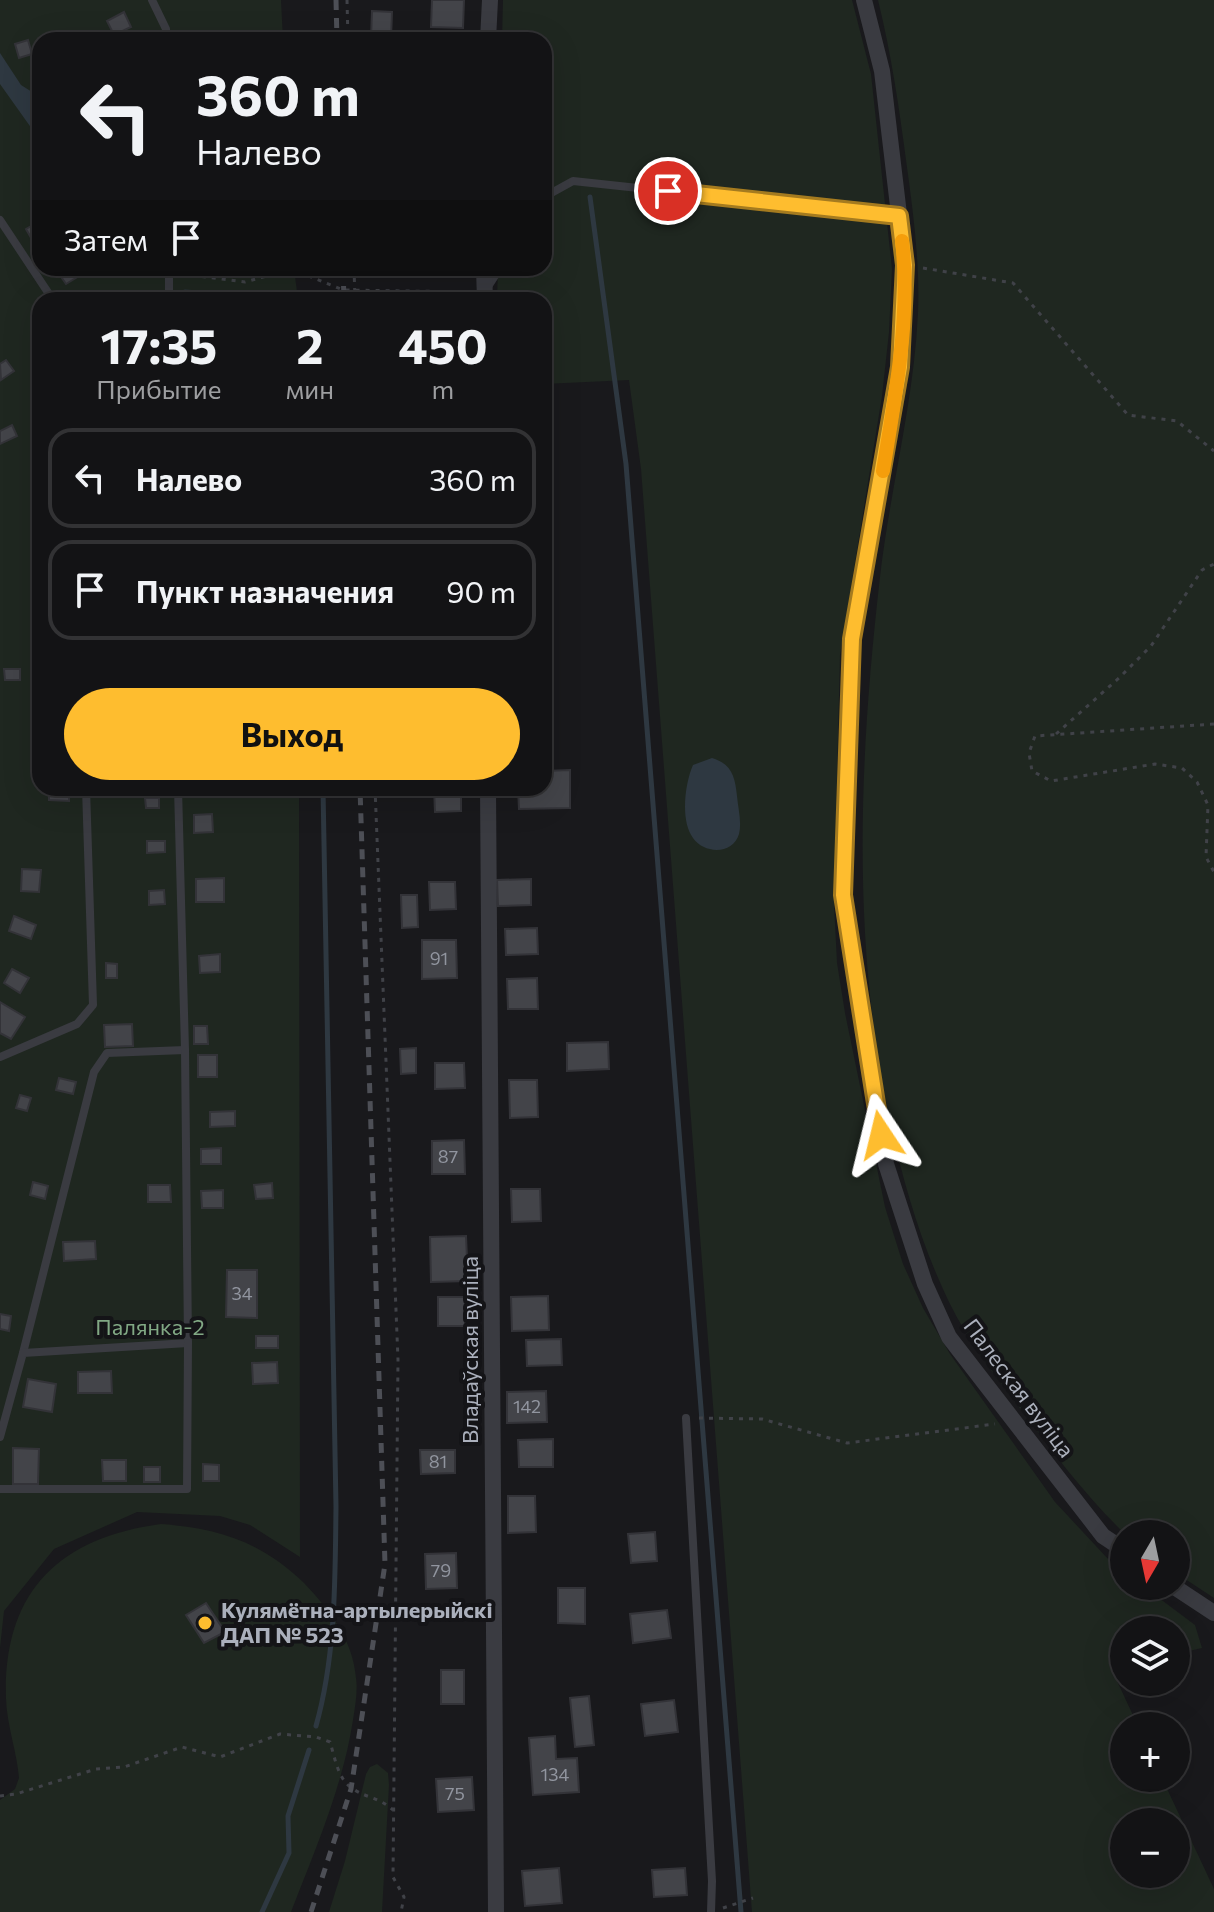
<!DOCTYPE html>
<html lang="ru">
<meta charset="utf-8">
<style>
body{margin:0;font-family:Commissioner,sans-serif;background:#202022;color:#f1f3f6;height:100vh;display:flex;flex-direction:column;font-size:30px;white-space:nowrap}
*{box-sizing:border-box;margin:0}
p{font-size:26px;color:#9d9ea0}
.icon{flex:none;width:44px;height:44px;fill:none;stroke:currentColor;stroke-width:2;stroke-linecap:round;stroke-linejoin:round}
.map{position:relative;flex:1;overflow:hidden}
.drawer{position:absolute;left:32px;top:292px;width:520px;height:504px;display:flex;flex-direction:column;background:#131315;border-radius:24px;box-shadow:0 8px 32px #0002,0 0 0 2px #323234}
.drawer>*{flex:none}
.hud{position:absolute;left:32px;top:32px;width:520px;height:244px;border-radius:24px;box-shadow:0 8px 32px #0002,0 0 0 2px #323234;background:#131315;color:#f1f3f6;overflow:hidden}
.needle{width:52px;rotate:189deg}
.fabs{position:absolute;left:1110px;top:1520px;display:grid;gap:16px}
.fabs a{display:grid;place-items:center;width:80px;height:80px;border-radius:50%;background:#131315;box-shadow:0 8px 32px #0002,0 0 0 2px #323234;font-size:40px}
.pin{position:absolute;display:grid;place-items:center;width:68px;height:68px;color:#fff;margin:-34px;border:4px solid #fff;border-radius:50%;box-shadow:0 2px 8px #0007}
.me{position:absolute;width:88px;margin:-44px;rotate:350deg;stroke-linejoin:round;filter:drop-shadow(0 0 6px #0008)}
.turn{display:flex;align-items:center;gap:28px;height:168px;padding:0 32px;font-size:36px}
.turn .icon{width:104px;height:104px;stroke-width:2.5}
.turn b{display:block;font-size:56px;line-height:68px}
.then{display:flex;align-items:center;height:76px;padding:0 32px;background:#0003;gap:16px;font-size:30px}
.eta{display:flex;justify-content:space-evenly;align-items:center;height:136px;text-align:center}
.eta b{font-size:48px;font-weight:700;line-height:56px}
.primary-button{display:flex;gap:16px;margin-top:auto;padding:16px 32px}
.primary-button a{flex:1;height:92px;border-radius:48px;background:#febd2f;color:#111;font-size:32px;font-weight:700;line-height:92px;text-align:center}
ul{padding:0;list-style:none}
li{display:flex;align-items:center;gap:24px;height:100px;margin:0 16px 12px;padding:0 16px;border:4px solid #323234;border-radius:24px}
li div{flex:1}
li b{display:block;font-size:30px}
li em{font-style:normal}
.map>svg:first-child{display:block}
.green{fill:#1f2720;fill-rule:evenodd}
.water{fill:#2e3841}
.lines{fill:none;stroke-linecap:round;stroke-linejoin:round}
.stream{stroke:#2e3841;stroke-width:5}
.building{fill:#434449;stroke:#333338;stroke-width:2}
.path{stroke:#404248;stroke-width:3;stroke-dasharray:4 6;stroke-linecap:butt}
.lane{stroke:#3a3b41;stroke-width:8}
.street{stroke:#3a3b41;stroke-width:16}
.rail{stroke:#4d4f56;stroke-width:5;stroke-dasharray:10 8;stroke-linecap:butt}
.route-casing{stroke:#a57b1f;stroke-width:20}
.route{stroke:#febd2f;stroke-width:14}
.slow{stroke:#f59e0b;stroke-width:14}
.poi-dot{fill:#febd2f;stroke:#141417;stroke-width:3}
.labels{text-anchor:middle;stroke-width:8;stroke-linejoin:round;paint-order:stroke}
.number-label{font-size:18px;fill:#91959f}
.park-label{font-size:22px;fill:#81a884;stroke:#141417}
.street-label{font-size:22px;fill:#abb0bc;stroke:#141417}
.poi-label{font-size:22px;font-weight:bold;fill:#abb0bc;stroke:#141417;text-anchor:start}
</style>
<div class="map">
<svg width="1214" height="1912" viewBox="0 0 1214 1912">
<rect width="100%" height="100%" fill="#19191c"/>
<g class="green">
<polygon points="0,0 281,0 283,40 40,40 40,268 294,268 298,300 40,300 40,788 299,788 300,1557 250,1525 220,1516 137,1512 54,1549 4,1611 0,1648"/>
<path d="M 503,0 L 852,0 L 871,74 L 892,269 L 889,332 L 882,396 L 840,655 L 834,904 L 837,963 L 845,1013 L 885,1207 L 903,1264 L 923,1308 L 950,1354 L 1055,1502 L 1109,1560 L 1124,1571 L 1124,1586 L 1143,1586 L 1195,1625 L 1202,1648 L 1176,1654 L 1176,1630 L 1124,1630 L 1124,1665 L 1111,1668 L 1138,1726 L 1124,1726 L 1124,1778 L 1162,1778 L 1214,1889 L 1214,1912 L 752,1912 L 641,469 L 629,380 L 544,384 L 544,300 L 497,300 L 498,268 L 544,268 L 544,40 L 502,40 ZM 1124,1822 L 1176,1822 L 1176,1874 L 1124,1874 Z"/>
<path d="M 878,0 L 1214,0 L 1214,1598 L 1176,1573 L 1176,1534 L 1125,1534 C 1088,1498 1057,1458 1026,1416 C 998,1380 969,1343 949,1302 C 922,1246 904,1186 891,1126 C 851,945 859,760 880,577 C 890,489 914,402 918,313 C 920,261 913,211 906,160 C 899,106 891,53 878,0 Z"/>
<path d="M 161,1524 C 218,1528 262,1542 304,1583 C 329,1609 353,1640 356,1678 C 358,1691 355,1707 353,1720 C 343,1786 315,1850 291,1912 L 0,1912 L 0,1800 L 15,1789 L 19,1778 C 17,1752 7,1726 6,1699 C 3,1592 58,1538 161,1524 Z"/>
<polygon points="377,1764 388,1773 389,1785 382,1912 329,1912 345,1861 366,1774 370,1767"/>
</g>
<g class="water">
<polygon points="0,53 21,85 40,97 40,134 32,129 0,84"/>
<path d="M 712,758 C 732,764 735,777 737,796 C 738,808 742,822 739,834 C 733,855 704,854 693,838 C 680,821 685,783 693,765 Z"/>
</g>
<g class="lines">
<g class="stream">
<polyline points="590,197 626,464 741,1912"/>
<polyline points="185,292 290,300"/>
<path d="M 316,1726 C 336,1655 335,1580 336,1507 L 323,788"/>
<polyline points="262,1912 289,1853 288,1816 309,1750"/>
</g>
</g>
<g class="building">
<polygon points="432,0 464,0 463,28 431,27"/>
<polygon points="372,11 392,12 391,39 371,38"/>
<polygon points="124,12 131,27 114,35 107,21"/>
<polygon points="28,40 32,54 19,58 15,44"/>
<polygon points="40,221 40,249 38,250 26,229"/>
<polygon points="55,268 81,268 84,273 66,284"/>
<polygon points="6,360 14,371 1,380 0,364"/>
<polygon points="12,425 17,436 0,444 0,431"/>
<polygon points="4,669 20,669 20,680 5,680"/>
<polygon points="570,770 570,808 519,809 518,788 544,788 544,771"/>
<polygon points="49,788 69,788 69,801 49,800"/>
<polygon points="434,788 461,788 461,811 435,812"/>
<polygon points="145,798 159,798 159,808 146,808"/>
<polygon points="212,814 213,832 194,833 194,815"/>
<polygon points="147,841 165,841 165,852 147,853"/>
<polygon points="22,869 41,870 39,892 21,891"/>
<polygon points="224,878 224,902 196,902 196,879"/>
<polygon points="531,879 531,905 498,906 497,880"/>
<polygon points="429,882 455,882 456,909 430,910"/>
<polygon points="164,890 165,904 149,905 149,891"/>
<polygon points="401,895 417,895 418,927 402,928"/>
<polygon points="14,916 36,925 31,939 9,931"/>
<polygon points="537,928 538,954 506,955 505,929"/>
<polygon points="422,940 456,940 457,978 422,979"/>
<polygon points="220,954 220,972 200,973 199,956"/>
<polygon points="106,963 117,964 117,978 106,978"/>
<polygon points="12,969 29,978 20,993 4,983"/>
<polygon points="537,978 538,1009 508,1009 507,979"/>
<polygon points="0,1002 25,1017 11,1039 0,1033"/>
<polygon points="132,1024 133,1046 105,1047 104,1025"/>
<polygon points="194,1026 207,1026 208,1044 194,1044"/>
<polygon points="608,1042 609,1069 567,1071 567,1043"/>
<polygon points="416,1048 416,1073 401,1074 400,1049"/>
<rect x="198" y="1055" width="19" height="22"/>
<polygon points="435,1063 464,1063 465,1088 435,1089"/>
<polygon points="59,1078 76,1082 73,1094 56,1090"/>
<polygon points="509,1080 537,1080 538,1117 510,1118"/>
<polygon points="20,1095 31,1098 27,1111 16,1108"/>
<polygon points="235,1111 235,1126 210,1127 210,1112"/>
<polygon points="464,1140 465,1174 432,1174 432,1141"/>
<polygon points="221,1148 221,1164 201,1164 201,1149"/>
<polygon points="33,1182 48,1186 45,1199 30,1195"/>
<polygon points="272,1183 273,1198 256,1199 254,1185"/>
<polygon points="148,1185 170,1185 171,1202 148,1202"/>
<polygon points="511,1189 540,1189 541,1221 512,1222"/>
<polygon points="223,1190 223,1208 202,1208 201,1191"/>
<polygon points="466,1236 468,1281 431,1282 430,1237"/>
<polygon points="95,1241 96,1259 64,1261 63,1242"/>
<polygon points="227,1270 257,1270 257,1318 226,1317"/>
<polygon points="548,1296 549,1330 512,1331 511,1297"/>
<rect x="438" y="1297" width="27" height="29"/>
<polygon points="0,1314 11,1316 9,1331 0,1329"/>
<rect x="256" y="1336" width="22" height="12"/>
<polygon points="561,1339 562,1365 527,1366 526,1340"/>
<polygon points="277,1362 278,1383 253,1384 252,1363"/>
<polygon points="111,1371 112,1393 78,1393 78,1372"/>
<polygon points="28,1379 56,1384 52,1412 23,1407"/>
<polygon points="546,1391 547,1422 507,1423 507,1392"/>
<polygon points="553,1439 553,1467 519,1467 518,1440"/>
<polygon points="13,1448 39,1449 38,1484 13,1484"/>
<polygon points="420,1450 455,1450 455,1473 421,1474"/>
<polygon points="102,1460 126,1460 126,1481 103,1481"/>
<polygon points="203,1464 219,1465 219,1481 203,1481"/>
<rect x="144" y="1467" width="16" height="15"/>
<polygon points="508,1496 535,1496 536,1532 508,1533"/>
<polygon points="655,1532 657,1561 631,1563 628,1534"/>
<polygon points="456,1553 457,1588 426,1589 425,1554"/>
<polygon points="558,1588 585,1588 585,1624 558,1623"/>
<polygon points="206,1603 225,1632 204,1643 186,1615"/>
<polygon points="667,1610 671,1638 633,1643 630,1614"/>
<rect x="441" y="1670" width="23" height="34"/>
<polygon points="589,1696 594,1745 575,1747 570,1698"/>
<polygon points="674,1700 678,1732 645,1736 641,1704"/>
<polygon points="555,1736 556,1759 577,1758 579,1792 533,1795 529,1738"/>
<polygon points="472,1777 474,1810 438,1812 436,1779"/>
<polygon points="559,1868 562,1903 525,1906 522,1871"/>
<polygon points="685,1868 687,1895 654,1897 652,1870"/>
</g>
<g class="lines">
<g class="path">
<polyline points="347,0 348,40"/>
<polyline points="354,268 355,300"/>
<polyline points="923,268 1013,283 1128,415 1177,421 1214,451"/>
<polyline points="182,274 245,282 292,269 343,290 469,292"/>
<polyline points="1214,724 1035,736 1029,753 1032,771 1051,781 1155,764 1182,768 1197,782 1208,805 1206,857 1214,872"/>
<polyline points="1056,734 1119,678 1151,646 1202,570 1214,564"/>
<polyline points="375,788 398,1360 393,1877 404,1897 401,1912"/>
<polyline points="699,1418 762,1419 847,1443 995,1424"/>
<path d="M 0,1796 L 16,1794 L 96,1769 L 124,1767 L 182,1747 L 220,1757 L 280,1734 L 316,1737 L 330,1742 C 335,1758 338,1780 353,1789 C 367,1798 380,1798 393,1810"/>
<polyline points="723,1908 753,1898"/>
</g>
<g class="lane">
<polyline points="152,0 166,29 166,40"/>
<polyline points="544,197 573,181 899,216"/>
<polyline points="0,220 53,300"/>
<polyline points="169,268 169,300"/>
<polyline points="487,288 500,268"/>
<polyline points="0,1057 77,1024 93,1005 86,788"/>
<polyline points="23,1353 94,1072 107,1053 185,1050"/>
<polyline points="686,1418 712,1881 711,1912"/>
<polyline points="0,1437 23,1353 188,1343 185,1050 178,788"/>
<polyline points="0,1489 187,1489 188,1343"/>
</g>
<g class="street">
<polyline points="864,0 882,71 905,265 900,367 852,639 843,895 857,991 886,1164 925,1284 949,1337 1103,1536 1124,1550"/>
<polyline points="488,40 490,0"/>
<polyline points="484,268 485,300"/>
<polyline points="488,788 496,1912"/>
<polyline points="1173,1586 1214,1613"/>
</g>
<g class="rail">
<polyline points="336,0 337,40"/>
<polyline points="343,268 344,300"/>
<polyline points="311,1912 351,1789 385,1564 360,788"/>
</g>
</g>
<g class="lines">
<defs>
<polyline id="route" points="668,191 899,216 905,265 900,367 852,639 843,895 881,1135"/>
</defs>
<use href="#route" class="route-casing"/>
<use href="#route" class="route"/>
<path class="slow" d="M 883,471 C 895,396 911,317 902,241"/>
</g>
<circle class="poi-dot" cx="205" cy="1623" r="8"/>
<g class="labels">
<g class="number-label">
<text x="439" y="965">91</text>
<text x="448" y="1163">87</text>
<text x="242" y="1300">34</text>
<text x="527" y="1413">142</text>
<text x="438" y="1468">81</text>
<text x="441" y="1577">79</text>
<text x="555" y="1781">134</text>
<text x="455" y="1800">75</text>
</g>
<g class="park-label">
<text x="150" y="1335">Палянка-2</text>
</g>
<g class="street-label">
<text transform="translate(470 1350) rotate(-90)" y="8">Владаўская вуліца</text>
<text transform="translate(1019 1388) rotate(53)" y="8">Палеская вуліца</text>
</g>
<g class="poi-label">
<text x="221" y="1618">Кулямётна-артылерыйскі<tspan x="221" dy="25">ДАП № 523</tspan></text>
</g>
</g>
</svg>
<div class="fabs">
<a><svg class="needle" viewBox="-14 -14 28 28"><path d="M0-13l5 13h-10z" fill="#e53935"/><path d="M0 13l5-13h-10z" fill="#9d9ea0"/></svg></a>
<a><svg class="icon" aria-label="layers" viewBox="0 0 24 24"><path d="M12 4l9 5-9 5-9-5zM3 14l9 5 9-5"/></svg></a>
<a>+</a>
<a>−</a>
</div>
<div class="pin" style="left:668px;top:191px;background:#d93025"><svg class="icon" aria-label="arrive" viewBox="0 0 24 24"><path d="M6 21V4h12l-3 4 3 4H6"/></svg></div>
<svg class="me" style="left:881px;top:1135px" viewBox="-20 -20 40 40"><path d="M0-17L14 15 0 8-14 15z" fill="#febd2f" stroke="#fff" stroke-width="4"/></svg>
<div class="hud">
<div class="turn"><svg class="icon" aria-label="left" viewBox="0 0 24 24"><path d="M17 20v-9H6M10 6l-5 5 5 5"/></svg><div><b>360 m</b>Налево</div></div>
<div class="then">Затем<svg class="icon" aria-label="arrive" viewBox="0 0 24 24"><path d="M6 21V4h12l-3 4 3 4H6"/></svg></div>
</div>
<section class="drawer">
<div class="eta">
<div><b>17:35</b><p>Прибытие</p></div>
<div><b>2</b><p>мин</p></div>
<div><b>450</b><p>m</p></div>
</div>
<ul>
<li><svg class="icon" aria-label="left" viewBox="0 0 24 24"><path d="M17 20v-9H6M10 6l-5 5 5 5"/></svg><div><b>Налево</b></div><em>360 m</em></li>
<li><svg class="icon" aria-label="arrive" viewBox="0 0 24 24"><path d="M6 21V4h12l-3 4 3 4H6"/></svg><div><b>Пункт назначения</b></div><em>90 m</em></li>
</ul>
<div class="primary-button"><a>Выход</a></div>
</section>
</div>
